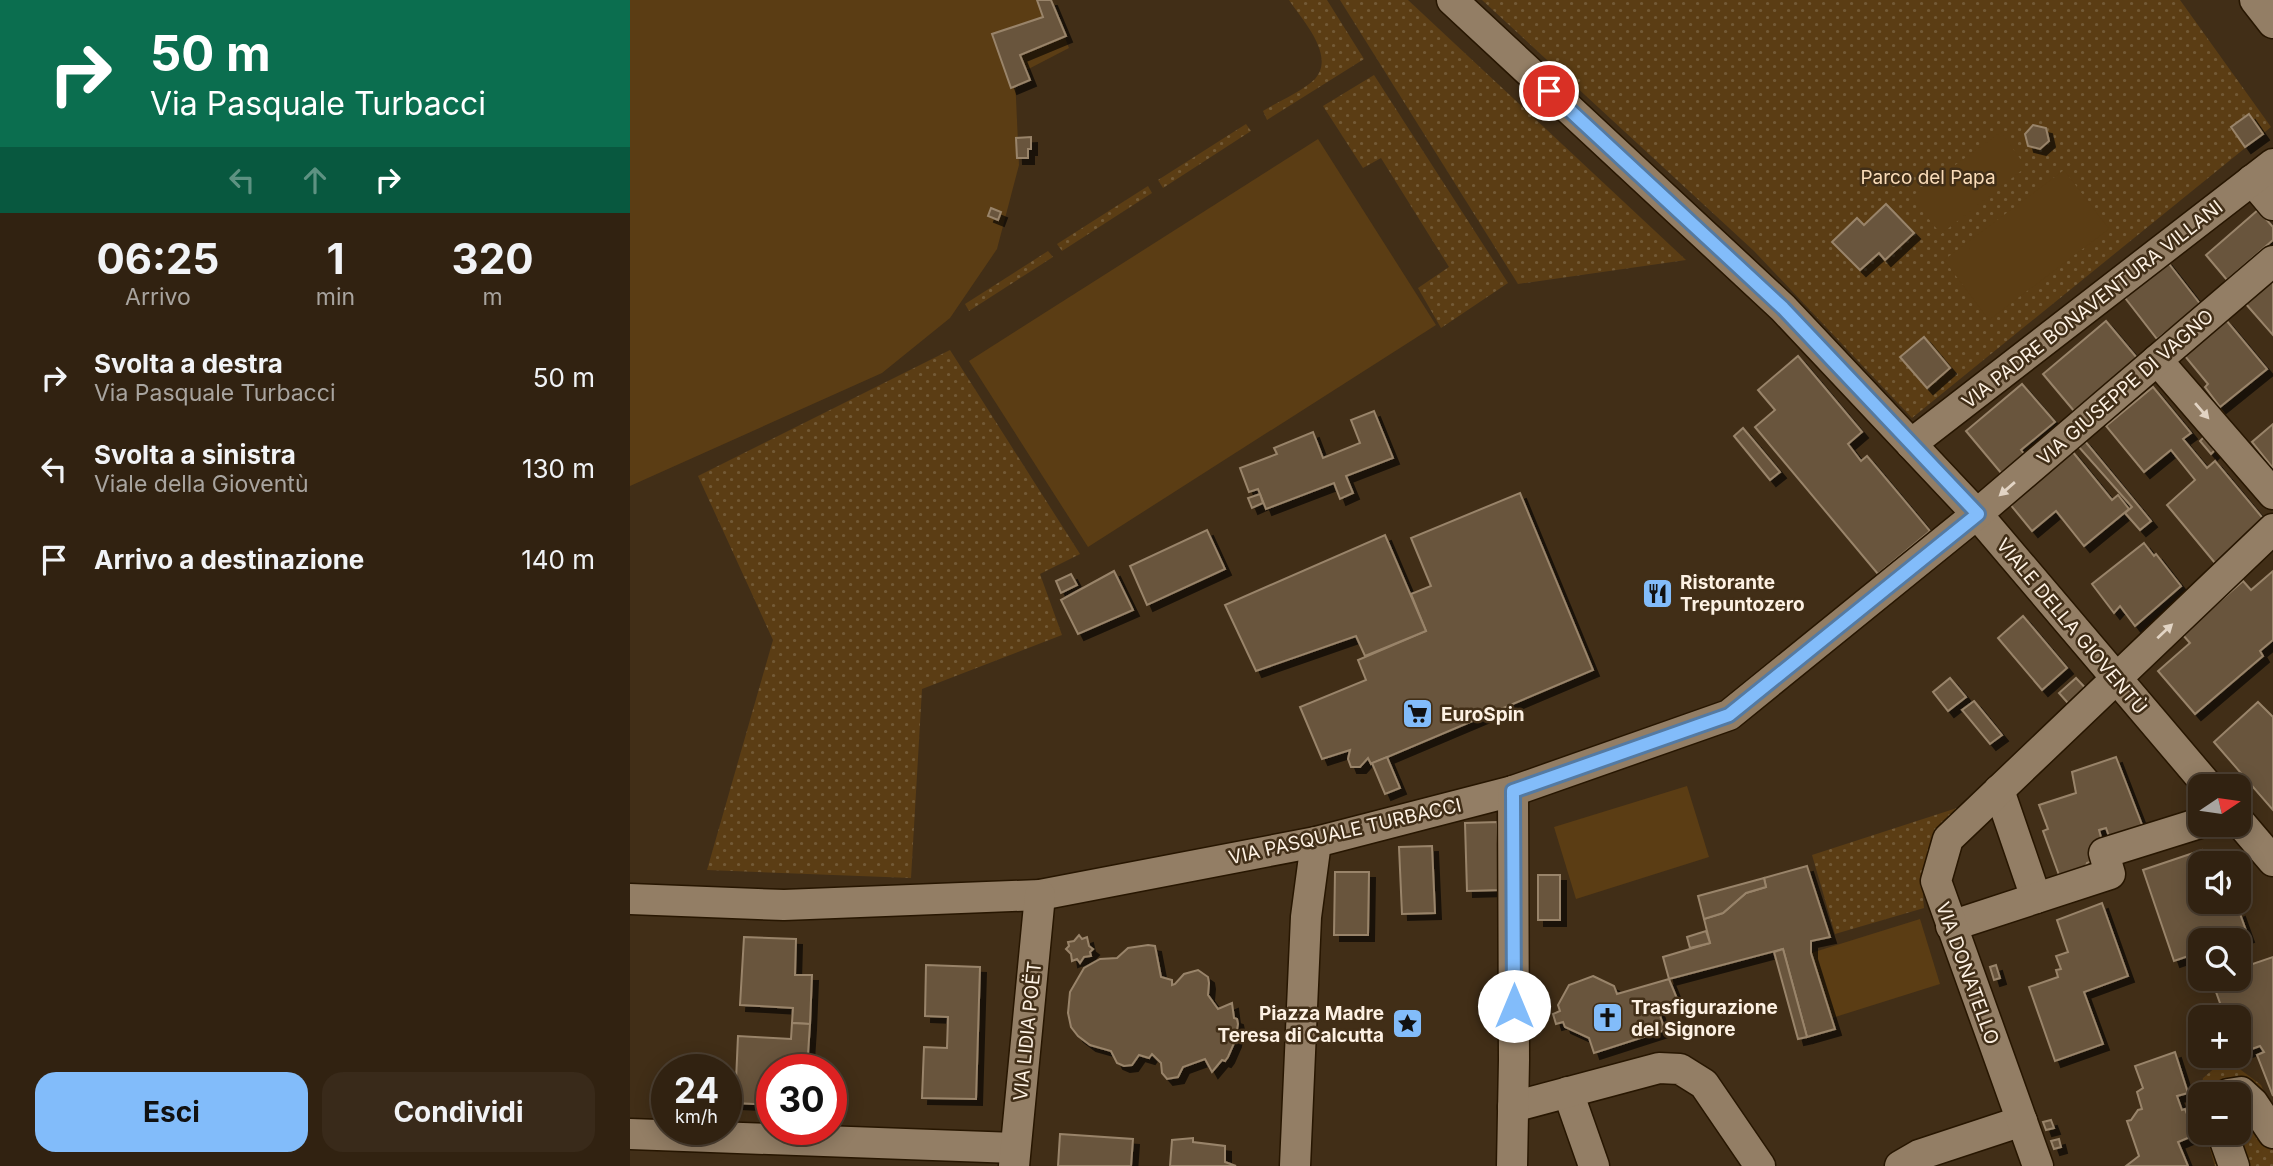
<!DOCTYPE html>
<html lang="it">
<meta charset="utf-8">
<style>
body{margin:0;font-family:Inter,sans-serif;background:#392a1a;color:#f1f3f6;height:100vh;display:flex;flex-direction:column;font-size:26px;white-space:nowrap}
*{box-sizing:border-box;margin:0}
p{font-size:23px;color:#a8a49f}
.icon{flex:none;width:38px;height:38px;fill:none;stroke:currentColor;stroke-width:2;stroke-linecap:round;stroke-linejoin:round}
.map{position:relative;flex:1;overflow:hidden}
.sheet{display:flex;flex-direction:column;background:#312211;width:630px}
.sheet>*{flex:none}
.banner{background:#0b6e4f;color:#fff;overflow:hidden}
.needle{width:46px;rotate:77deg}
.controls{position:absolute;left:1558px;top:774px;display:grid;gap:14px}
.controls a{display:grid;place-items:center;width:63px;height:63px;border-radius:14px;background:#312211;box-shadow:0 4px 18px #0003,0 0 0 2px #4c3f31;font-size:35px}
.speed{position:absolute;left:21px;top:1054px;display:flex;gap:14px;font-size:35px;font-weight:700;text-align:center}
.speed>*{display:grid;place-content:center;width:91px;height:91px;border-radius:50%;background:#312211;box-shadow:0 4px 18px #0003,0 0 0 2px #4c3f31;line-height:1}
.speed small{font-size:18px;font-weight:400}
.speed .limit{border:10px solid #d22;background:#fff;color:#111}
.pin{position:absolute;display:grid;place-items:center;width:60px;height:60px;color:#fff;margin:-30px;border:4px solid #fff;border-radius:50%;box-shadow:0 2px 7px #0007}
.me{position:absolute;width:77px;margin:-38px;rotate:0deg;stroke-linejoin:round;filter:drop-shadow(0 0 5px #0008)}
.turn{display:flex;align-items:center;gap:24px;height:147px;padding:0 35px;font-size:32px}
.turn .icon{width:91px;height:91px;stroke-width:2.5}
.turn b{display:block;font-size:49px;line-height:60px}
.lanes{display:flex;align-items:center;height:66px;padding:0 35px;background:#0003;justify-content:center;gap:35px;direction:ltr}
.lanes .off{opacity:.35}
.eta{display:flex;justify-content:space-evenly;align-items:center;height:119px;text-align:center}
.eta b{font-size:42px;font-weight:700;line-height:49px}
.primary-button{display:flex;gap:14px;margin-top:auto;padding:14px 35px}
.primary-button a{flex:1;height:80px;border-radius:21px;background:#82bcfa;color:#111;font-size:28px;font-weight:700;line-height:80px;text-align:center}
.primary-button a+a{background:#392a1a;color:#f1f3f6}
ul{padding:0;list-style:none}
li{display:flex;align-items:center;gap:21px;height:91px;padding:0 35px}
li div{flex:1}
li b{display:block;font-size:26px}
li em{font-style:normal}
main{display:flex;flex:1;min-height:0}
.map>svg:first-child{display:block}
.grass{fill:url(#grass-dots)}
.pitch{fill:#5b3d14}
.building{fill:#69553d;stroke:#99846a;stroke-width:2;filter:url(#shadow)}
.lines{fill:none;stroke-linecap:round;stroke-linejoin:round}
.minor-casing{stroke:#271601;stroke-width:33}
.minor{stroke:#937e65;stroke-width:30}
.oneway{fill:#e2d4c4}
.route-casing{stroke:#547aa2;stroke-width:18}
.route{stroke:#82bcfa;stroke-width:12}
.labels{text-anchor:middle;stroke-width:5;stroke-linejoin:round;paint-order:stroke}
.park-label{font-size:19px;fill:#f9dbb8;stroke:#412e17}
.street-label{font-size:19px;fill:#fdf1e3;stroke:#412e17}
.poi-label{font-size:19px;font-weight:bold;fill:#fdf1e3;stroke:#412e17;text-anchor:start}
</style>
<main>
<section class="sheet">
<div class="banner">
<div class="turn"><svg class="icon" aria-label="right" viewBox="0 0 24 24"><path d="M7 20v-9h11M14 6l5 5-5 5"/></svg><div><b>50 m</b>Via Pasquale Turbacci</div></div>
<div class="lanes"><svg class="icon off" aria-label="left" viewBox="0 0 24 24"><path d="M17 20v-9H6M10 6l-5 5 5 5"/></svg><svg class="icon off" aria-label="ahead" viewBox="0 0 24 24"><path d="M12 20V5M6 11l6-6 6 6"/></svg><svg class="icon" aria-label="right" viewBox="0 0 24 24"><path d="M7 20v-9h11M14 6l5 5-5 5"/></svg></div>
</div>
<div class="eta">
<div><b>06:25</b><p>Arrivo</p></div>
<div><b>1</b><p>min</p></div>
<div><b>320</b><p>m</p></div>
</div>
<ul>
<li><svg class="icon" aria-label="right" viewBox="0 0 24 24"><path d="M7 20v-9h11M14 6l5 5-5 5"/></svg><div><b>Svolta a destra</b><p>Via Pasquale Turbacci</p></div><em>50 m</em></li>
<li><svg class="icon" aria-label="left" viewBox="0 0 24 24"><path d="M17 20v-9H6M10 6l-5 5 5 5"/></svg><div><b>Svolta a sinistra</b><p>Viale della Gioventù</p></div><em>130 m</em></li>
<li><svg class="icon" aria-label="arrive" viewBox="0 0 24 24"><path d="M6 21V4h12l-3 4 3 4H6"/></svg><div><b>Arrivo a destinazione</b></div><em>140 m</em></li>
</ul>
<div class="primary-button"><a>Esci</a><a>Condividi</a></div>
</section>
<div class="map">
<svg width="1643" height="1166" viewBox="0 0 1643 1166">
<defs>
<pattern id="grass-dots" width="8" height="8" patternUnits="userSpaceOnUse" patternTransform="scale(1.75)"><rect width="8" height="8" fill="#5b3d14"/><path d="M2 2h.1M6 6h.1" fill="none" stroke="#735a36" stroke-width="1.8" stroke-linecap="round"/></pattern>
<filter id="shadow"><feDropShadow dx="6" dy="6" stdDeviation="0" flood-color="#0009"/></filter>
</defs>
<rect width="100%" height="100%" fill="#412e17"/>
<g class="grass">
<path d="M 659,0 L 697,0 L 734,59 L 637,120 L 633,111 C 647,102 673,91 685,79 C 706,55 672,20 659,0 Z"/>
<polygon points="710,0 778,0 1056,260 888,284"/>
<polygon points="852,0 1550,0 1641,127 1282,418 1124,251"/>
<polygon points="744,75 878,283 811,328 788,288 819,267 751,158 733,168 693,106"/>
<polygon points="616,124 621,131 533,188 528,180"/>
<polygon points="518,186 522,193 432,251 427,244"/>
<polygon points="418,251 423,257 339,311 335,304"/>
<polygon points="320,350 450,554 410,574 432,635 292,689 281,878 77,870 143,640 68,476"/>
<path d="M 1327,808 C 1297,844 1290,861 1294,908 L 1205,934 L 1182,855 Z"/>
<polygon points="1599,1061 1631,1085 1643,1113 1643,1166 1585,1166 1575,1132 1608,1132 1608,1094 1571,1094 1573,1078 1587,1066"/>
</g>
<g class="pitch">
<polygon points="0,0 420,0 439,48 385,76 389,165 367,249 320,318 252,373 0,486"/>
<polygon points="1371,132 1396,167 1311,234 1281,197"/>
<polygon points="688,139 806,325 458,547 339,361"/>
<polygon points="1434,170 1479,229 1359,320 1314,260"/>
<polygon points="1057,786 1079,857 946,899 924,827"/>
<polygon points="1290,919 1310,984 1202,1018 1181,953"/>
</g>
<g class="building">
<polygon points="407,0 421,0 436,36 390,55 400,80 381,88 362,34 413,17"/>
<polygon points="1619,114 1633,134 1615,147 1601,127"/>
<polygon points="1403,125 1416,128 1419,141 1410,149 1398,146 1395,134"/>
<polygon points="401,137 401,149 398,149 398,158 387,158 386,138"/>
<polygon points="1256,204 1284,233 1255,260 1249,253 1230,270 1202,242 1227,218 1234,225"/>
<polygon points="361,208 371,212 368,220 358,216"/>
<polygon points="1628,210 1643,227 1643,240 1597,280 1576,255"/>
<polygon points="1536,260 1571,305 1527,339 1492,294"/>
<polygon points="1643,278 1643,335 1615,303"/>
<polygon points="1596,320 1637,369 1590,407 1575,387 1578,384 1554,355"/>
<polygon points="1476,321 1507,358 1444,411 1413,374"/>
<polygon points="1294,337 1320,368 1297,388 1270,357"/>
<polygon points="1168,356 1232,432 1218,444 1231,461 1237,456 1300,531 1248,574 1125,427 1145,410 1128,390"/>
<polygon points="1392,384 1425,422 1391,450 1395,455 1372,474 1336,431"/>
<polygon points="1523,387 1561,433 1553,439 1577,468 1585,461 1636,522 1585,563 1537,505 1565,480 1541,450 1514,472 1476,426"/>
<polygon points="744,411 763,458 716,476 723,493 710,499 704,483 636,509 628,489 619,492 610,468 647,454 644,448 683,432 693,458 730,443 721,420"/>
<polygon points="1643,424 1643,468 1622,442"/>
<polygon points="1113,428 1150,472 1140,480 1104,436"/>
<polygon points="1574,437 1585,450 1581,454 1570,441"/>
<polygon points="1454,440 1521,521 1510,530 1495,513 1502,507 1448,446"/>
<polygon points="1442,451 1482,500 1488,495 1499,509 1454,546 1426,511 1402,531 1379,503"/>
<polygon points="890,493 963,670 741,764 738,758 730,767 721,767 718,759 720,750 692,759 670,707 736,680 728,660 796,631 781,594 801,586 781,538"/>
<polygon points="630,494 633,503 622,508 618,498"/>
<polygon points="577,530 595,569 517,605 500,566"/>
<polygon points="755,535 796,631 735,656 726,636 626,671 595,605"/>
<polygon points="1514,543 1524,556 1526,554 1551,586 1505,626 1490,606 1484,613 1462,584"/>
<polygon points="484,571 503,610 448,634 431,600"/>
<polygon points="1643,571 1643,640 1630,651 1633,656 1565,714 1528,671 1560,643 1552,634 1613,581 1621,590"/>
<polygon points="441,574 447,585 431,593 426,581"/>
<polygon points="1393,616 1437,668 1412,690 1368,638"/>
<polygon points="1320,678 1336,697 1318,711 1303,692"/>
<polygon points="1446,678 1462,695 1445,711 1429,693"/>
<polygon points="1344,701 1372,735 1360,744 1332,710"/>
<polygon points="1628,702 1643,717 1643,810 1584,742"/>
<polygon points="757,757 770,788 755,794 742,763"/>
<polygon points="1486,757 1514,830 1481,842 1476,828 1469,830 1474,848 1465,860 1457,863 1455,869 1436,877 1429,875 1413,831 1418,829 1409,805 1446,793 1442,772"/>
<polygon points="867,822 870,890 837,891 835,823"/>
<polygon points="802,846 805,913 772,914 769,847"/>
<polygon points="1572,850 1576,863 1570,863 1570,901 1601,901 1605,913 1609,911 1618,936 1605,940 1570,940 1570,952 1544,961 1513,870"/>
<polygon points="1177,866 1200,937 1181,941 1181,953 1205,1029 1177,1037 1153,949 1039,979 1033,957 1080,943 1074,919 1093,913 1116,893 1136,887 1134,878"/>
<polygon points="705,872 739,872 738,935 704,935"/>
<rect x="908" y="875" width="22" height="45"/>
<polygon points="1134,878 1136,887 1116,893 1093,913 1074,919 1068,896"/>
<polygon points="1472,903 1498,976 1454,992 1473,1044 1425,1061 1399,987 1428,977 1426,970 1431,969 1426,956 1438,952 1427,920"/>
<polygon points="1076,931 1080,943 1060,948 1057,937"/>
<polygon points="449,935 452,939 457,937 459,946 463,949 460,952 461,956 454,957 450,963 447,959 442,961 441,954 436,949 439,946 438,942 444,941"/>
<polygon points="114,937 166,939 165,975 182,975 180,1024 162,1023 163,1008 110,1005"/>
<polygon points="518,945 525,946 531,977 542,980 542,985 545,984 554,974 568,970 578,977 579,983 578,995 588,1009 602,1003 604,1018 607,1019 608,1024 605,1041 598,1057 595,1061 592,1060 582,1072 575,1059 553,1067 548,1077 537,1079 532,1073 531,1063 522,1054 519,1058 509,1055 502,1065 494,1066 487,1063 481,1051 460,1045 448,1036 441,1027 438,1013 440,992 454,968 470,959 487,958 498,948"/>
<polygon points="1153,949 1177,1037 1168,1039 1144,952"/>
<polygon points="1643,957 1643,1096 1627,1055 1634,1052 1630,1046 1608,1054 1608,1017 1595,1017 1581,978 1608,978 1608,969"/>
<polygon points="296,965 350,967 346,1099 292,1098 294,1047 317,1048 318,1017 295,1016"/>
<polygon points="1366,965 1370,978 1364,980 1360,967"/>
<polygon points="963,976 984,986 987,994 1039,979 1048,1001 1027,1007 1035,1030 964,1053 959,1038 935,1027 933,1022 926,1024 923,1014 930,1011 928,1005 939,985"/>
<polygon points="162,1023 180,1024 177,1069 142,1069 142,1105 105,1103 108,1036 161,1039"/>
<polygon points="1545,1052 1558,1093 1547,1096 1552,1110 1555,1109 1565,1135 1548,1142 1558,1166 1496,1166 1509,1156 1497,1121 1501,1120 1508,1110 1512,1109 1507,1092 1513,1088 1505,1066"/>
<polygon points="1421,1120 1424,1128 1416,1130 1413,1122"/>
<polygon points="430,1134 503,1139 501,1166 428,1166"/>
<polygon points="563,1138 563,1142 595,1146 595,1162 606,1166 540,1166 542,1140"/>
<polygon points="1429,1139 1431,1147 1424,1149 1421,1141"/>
</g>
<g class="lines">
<defs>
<g id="minor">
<polyline points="822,0 1153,308 1347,514 1578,786"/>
<polyline points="1625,0 1643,23"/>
<polyline points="1622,180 1643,205"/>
<polyline points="1527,360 1643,494"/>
<polyline points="1281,444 1643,164"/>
<polyline points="1369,790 1406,898"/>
<polyline points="1608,820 1643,861"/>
<polyline points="0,899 154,905 410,895 686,842 883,791 1099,715 1347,514 1643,261"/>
<polyline points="1321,926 1480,874 1474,853 1570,823"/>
<polyline points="938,1092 964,1166"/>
<polyline points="1598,1094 1611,1092 1623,1103 1643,1133"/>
<polyline points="883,1107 1029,1068 1050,1069 1074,1084 1130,1166"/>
<polyline points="1592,1132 1604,1166"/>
<polyline points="0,1134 385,1148"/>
<polyline points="384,1166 410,895"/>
<polyline points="665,1166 676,917 686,842"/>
<polyline points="882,1166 884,1060 883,791"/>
<polyline points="1270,1166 1289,1155 1392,1121"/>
<polyline points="1408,1166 1306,881 1318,839 1643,529"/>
</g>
</defs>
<use href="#minor" class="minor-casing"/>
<use href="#minor" class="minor"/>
</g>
<defs><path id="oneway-solid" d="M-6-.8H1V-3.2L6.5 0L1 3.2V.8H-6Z" transform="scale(1.75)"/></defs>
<g class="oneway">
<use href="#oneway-solid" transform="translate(1572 411) rotate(49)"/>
<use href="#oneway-solid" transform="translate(1377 489) rotate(139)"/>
<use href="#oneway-solid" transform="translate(1535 631) rotate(-43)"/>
</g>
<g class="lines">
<defs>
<polyline id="route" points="884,1006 883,791 1099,715 1348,514 1153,308 919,91"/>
</defs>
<use href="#route" class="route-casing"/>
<use href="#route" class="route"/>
</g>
<defs>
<symbol id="restaurant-square" viewBox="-11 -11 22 22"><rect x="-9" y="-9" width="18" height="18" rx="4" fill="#82bcfa" stroke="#412e17"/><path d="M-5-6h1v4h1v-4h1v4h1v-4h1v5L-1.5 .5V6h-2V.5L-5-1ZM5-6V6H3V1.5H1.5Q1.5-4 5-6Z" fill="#111"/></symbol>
<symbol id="supermarket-square" viewBox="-11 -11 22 22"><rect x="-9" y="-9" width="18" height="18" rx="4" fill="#82bcfa" stroke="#412e17"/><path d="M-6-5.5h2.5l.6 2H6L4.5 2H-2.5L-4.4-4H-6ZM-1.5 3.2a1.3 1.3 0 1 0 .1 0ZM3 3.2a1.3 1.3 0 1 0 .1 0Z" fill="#111"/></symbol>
<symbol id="church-square" viewBox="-11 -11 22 22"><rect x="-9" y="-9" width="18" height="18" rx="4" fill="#82bcfa" stroke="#412e17"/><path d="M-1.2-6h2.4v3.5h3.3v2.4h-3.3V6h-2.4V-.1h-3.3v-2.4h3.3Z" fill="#111"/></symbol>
<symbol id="sight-square" viewBox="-11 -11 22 22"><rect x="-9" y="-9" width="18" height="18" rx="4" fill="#82bcfa" stroke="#412e17"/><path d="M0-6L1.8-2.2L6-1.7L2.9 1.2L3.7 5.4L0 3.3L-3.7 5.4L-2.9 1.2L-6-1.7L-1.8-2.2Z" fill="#111"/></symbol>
</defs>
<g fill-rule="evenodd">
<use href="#restaurant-square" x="1010" y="576" width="35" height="35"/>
<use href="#supermarket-square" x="770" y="696" width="35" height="35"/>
<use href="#church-square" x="960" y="1000" width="35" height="35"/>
<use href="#sight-square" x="760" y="1006" width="35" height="35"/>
</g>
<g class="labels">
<g class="park-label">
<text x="1298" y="184">Parco del Papa</text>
</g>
<g class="street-label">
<text transform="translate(1462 304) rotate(-38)" y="7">VIA PADRE BONAVENTURA VILLANI</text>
<text transform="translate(1495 387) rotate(-41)" y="7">VIA GIUSEPPE DI VAGNO</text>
<text transform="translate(1442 626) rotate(50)" y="7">VIALE DELLA GIOVENTÙ</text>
<text transform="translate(715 831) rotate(-13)" y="7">VIA PASQUALE TURBACCI</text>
<text transform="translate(1338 973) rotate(70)" y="7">VIA DONATELLO</text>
<text transform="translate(397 1031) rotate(-84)" y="7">VIA LIDIA POËT</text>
</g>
<g class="poi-label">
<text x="1050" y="589">Ristorante<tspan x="1050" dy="22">Trepuntozero</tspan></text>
<text x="811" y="721">EuroSpin</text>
<text x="1001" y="1014">Trasfigurazione<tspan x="1001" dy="22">del Signore</tspan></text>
<text x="754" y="1020" text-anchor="end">Piazza Madre<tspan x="754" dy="22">Teresa di Calcutta</tspan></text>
</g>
</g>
</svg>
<div class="controls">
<a><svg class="needle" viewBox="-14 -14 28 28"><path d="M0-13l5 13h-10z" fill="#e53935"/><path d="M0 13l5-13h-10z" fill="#a8a49f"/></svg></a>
<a><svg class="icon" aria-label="sound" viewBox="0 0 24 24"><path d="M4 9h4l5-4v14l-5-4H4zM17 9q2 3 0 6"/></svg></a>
<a><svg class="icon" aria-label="search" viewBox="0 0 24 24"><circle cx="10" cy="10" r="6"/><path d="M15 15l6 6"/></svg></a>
<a>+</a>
<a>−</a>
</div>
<div class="speed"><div>24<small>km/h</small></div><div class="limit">30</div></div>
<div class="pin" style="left:919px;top:91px;background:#d93025"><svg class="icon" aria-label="arrive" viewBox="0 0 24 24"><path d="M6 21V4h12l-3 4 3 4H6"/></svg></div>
<svg class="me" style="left:884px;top:1006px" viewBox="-20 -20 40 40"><circle r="19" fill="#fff"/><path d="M0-13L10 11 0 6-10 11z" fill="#82bcfa"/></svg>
</div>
</main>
